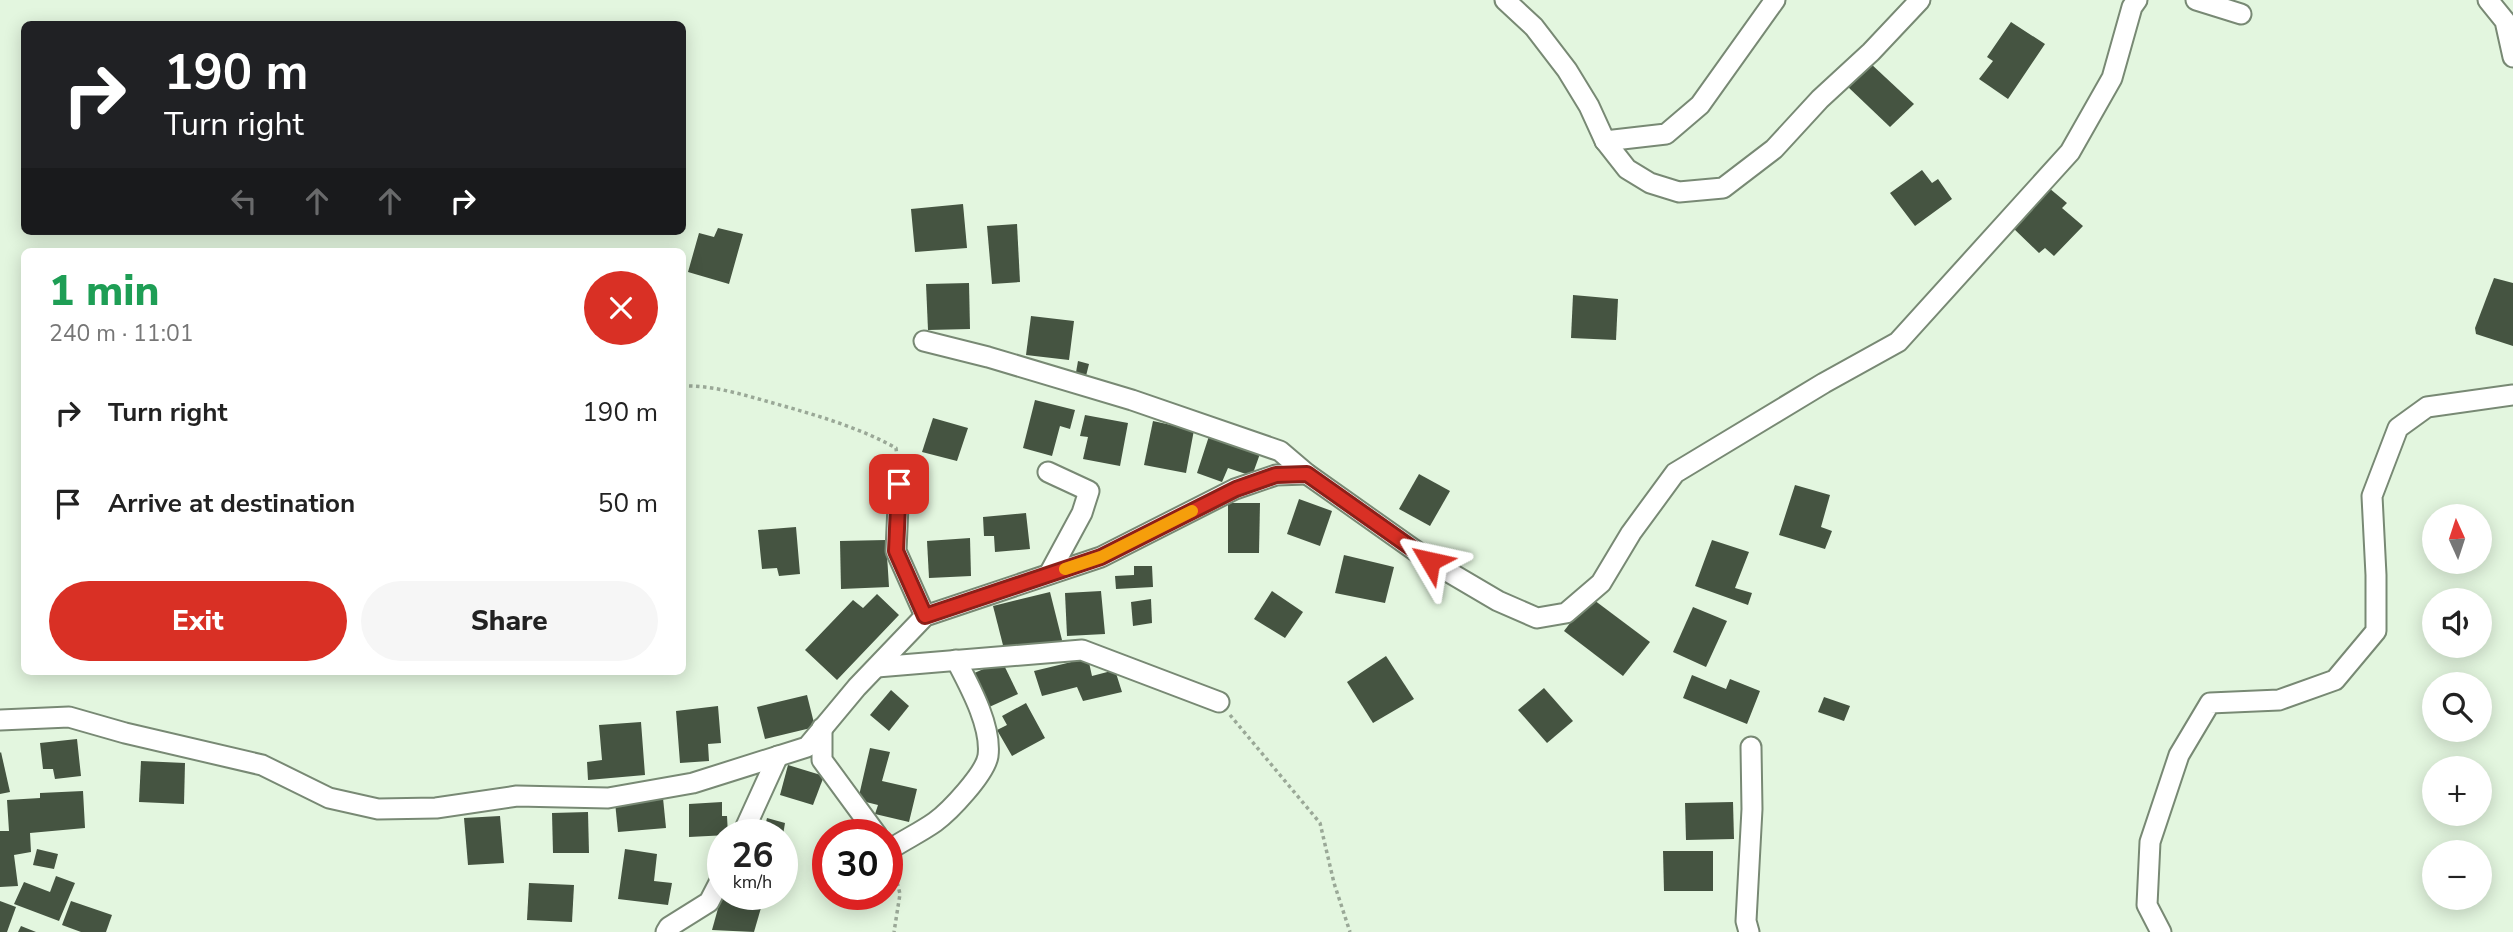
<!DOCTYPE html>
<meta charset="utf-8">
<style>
body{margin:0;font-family:"Nunito Sans",sans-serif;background:#f6f6f6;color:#222;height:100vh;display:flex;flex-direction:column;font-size:26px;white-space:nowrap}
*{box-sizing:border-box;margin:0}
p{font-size:23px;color:#767676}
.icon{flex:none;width:38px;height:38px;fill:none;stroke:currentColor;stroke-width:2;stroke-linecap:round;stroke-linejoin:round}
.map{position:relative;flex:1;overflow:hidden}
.drawer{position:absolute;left:21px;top:248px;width:665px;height:427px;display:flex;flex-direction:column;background:#fff;border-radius:10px;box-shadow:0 4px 18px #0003}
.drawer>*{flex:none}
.top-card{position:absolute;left:21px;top:21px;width:665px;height:214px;border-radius:10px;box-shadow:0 4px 18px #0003;background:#202124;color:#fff;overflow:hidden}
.needle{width:46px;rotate:357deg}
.fabs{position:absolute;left:2422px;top:504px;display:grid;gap:14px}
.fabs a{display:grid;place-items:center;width:70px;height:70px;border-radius:50%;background:#fff;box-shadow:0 4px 18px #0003;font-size:35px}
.speed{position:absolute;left:707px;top:819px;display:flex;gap:14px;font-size:35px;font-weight:700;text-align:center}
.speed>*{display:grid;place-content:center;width:91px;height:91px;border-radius:50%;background:#fff;box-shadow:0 4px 18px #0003;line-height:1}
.speed small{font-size:18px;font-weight:400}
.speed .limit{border:10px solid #d22;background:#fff;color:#111}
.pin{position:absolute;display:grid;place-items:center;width:60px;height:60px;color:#fff;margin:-30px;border-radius:14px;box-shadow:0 4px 10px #0006}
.me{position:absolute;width:77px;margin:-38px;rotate:306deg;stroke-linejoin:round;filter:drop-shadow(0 0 5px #0008)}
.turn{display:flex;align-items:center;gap:24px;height:147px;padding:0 28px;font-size:32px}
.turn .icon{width:91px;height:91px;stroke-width:2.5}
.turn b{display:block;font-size:49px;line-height:60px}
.lanes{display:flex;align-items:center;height:66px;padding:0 28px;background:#0003;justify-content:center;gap:35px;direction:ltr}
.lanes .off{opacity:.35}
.round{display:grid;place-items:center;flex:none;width:74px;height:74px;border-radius:37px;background:#f6f6f6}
.overview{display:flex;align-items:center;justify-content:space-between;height:119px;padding:0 28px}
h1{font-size:42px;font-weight:800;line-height:52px;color:#1e9e55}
.cta{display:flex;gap:14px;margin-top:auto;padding:14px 28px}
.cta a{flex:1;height:80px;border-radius:42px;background:#d93025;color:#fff;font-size:28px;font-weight:800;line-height:80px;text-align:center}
.cta a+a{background:#f6f6f6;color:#222}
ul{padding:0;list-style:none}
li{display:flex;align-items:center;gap:21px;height:91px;padding:0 28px}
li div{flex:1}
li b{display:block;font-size:26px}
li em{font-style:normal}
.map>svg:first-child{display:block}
.building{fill:#455441}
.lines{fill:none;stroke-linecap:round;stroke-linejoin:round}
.minor-casing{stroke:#788974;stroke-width:23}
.path{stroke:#9aa897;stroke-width:3.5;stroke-dasharray:3.5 3.5;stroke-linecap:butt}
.minor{stroke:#fff;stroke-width:19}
.route-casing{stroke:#8d1f18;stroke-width:18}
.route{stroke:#d93025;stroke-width:12}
.slow{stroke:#f59e0b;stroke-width:12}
</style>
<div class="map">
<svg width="2513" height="932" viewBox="0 0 2513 932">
<rect width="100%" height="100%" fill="#e3f6df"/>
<g class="building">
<polygon points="2011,22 2045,44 2008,99 1979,79 1993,61 1987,57"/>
<polygon points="1870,63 1914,104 1890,127 1847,86"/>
<polygon points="1922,170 1932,183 1938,179 1952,199 1915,226 1890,193"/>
<polygon points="2049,188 2067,203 2062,208 2083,226 2054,256 2045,248 2039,253 2012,227"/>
<polygon points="963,204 967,248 915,252 911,209"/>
<polygon points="1017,224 1020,282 992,284 987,226"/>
<polygon points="718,228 743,234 729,284 688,272 699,233 714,237"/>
<polygon points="2494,278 2513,283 2513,346 2476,334 2475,328"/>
<polygon points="969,283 970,329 928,330 926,284"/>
<polygon points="1573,295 1618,299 1616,340 1571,338"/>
<polygon points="1031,316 1074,321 1069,360 1026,355"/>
<polygon points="1078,361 1089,364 1085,380 1075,378"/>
<polygon points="1035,400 1075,410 1070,429 1060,426 1052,456 1023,448"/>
<polygon points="1085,415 1128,423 1120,466 1083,459 1088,437 1080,436"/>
<polygon points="933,418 968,428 957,461 922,452"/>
<polygon points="1153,421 1194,430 1186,473 1144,465"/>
<polygon points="1210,433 1261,451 1252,476 1228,468 1222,482 1197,473"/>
<polygon points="1419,474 1450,491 1430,526 1399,509"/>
<polygon points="1795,485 1830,495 1821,527 1832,531 1825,549 1779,535"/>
<polygon points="1299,499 1332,511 1320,546 1287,534"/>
<polygon points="1228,503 1260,503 1259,553 1228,553"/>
<polygon points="1026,513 1030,549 995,552 994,536 984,536 983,517"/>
<polygon points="796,527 800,574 779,576 777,568 762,569 758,530"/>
<polygon points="970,538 971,576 929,578 927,541"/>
<polygon points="886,540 889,587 841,589 840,541"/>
<polygon points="1712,540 1749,552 1735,588 1752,593 1748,605 1695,586"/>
<polygon points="1344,555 1394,567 1385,603 1335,593"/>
<polygon points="1134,566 1152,566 1153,587 1116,589 1115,576 1134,575"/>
<polygon points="1101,591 1105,634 1067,636 1065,593"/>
<polygon points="1272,591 1303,612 1285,638 1254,619"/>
<polygon points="1050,592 1063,644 1005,653 993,606"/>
<polygon points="877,594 899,615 837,680 805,650 853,600 863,608"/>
<polygon points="1590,597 1650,642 1623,676 1564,631"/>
<polygon points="1151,599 1152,623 1133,626 1131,602"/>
<polygon points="1693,607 1727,621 1706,667 1673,652"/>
<polygon points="1386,656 1414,699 1373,723 1347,682"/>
<polygon points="1088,658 1092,676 1115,670 1122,692 1083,701 1077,687 1042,696 1034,671"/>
<polygon points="1002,661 1018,694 987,708 972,674"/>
<polygon points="1692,675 1726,689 1730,679 1760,691 1747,724 1683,698"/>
<polygon points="1544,688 1573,721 1547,743 1518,710"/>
<polygon points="891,690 909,706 889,731 870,715"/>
<polygon points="807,695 815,727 765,739 757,707"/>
<polygon points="1824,697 1850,706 1844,721 1818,712"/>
<polygon points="1026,703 1045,738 1012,756 997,730 1007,725 1002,716"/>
<polygon points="718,706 721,743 708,744 709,761 680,763 676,711"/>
<polygon points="641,722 645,775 588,780 587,762 602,760 599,725"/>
<polygon points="77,739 81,776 55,779 53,769 43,769 40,743"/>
<polygon points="870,748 890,752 882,781 917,789 909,822 875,814 878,805 858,800"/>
<polygon points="1,752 10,792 0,794 0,753"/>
<polygon points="141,761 185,763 184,804 139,802"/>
<polygon points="788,765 824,776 813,805 780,795"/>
<polygon points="83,791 85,828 30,833 31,852 14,855 18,886 0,887 0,831 9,831 7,800 40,798 40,793"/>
<polygon points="663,798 666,828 618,832 615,802"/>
<polygon points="722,802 722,816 727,816 728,835 689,837 689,804"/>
<polygon points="1733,802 1734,839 1686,840 1685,803"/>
<polygon points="588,812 589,853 553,853 552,813"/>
<polygon points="500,816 504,863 468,865 464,818"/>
<polygon points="767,818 785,823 783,835 763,835"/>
<polygon points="37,849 58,854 54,869 33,865"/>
<polygon points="625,849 657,854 654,881 672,883 668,905 618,899"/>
<polygon points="782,850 794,853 786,883 782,882"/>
<polygon points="1663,851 1713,851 1713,891 1664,891"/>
<polygon points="56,876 75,883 59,921 14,904 24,882 50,892"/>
<polygon points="529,883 574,885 572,922 527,920"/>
<polygon points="722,894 765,894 754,932 712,930"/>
<polygon points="0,901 16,907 7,932 0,932"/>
<polygon points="71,901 112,915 106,932 81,932 62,925"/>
<polygon points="21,926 36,932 18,932"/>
</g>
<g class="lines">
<defs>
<g id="minor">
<polyline points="1505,0 1534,27 1567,70 1589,106 1605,141 1627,169 1650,183 1679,192 1723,188 1774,149 1820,99 1871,52 1920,0"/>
<polyline points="2196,0 2241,14"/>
<polyline points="2488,0 2505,21 2513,57"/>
<polyline points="1605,141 1666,134 1700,105 1775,0"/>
<polyline points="924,341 988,357 1132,400 1280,451 1307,474 1430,561 1498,601 1537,618 1566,613 1601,583 1631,533 1675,473 1824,383 1898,342 2070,152 2112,78 2132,7 2137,0"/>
<polyline points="1048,472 1089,491 1082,513 1049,574"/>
<polyline points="899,483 896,551 925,616"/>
<polyline points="877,667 1082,650 1219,702"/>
<polyline points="0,720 69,717 125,733 262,765 329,798 378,809 436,808 517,796 608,798 693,783 807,747 857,687 925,616 1101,557 1235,489 1276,475 1307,474"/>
<polyline points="822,728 822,760 877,835"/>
<polyline points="742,835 778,756"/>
<path d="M 887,847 L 889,850 C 904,840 921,832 935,822 C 950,811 985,774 988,756 C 992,726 969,685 956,660"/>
<polyline points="666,932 669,927 709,902 723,875"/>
<polyline points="1749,932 1746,921 1752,809 1751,747"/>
<polyline points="2161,932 2147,905 2150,842 2179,755 2210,703 2279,700 2335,680 2376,631 2376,575 2372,496 2398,428 2427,407 2513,395"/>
</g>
</defs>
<use href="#minor" class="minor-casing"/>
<g class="path">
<polyline points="467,251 467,252"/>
<path d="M 682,386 C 713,385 744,395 773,403 C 816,415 858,427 896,448 L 898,466"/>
<polyline points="1230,715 1320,823 1334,883 1350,932"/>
<polyline points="894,869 900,894 894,932"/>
</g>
<use href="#minor" class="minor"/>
</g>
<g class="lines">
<defs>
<polyline id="route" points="899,484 896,551 925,616 1101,557 1236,489 1276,475 1307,474 1430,561"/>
</defs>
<use href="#route" class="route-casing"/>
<use href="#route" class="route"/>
<polyline class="slow" points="1065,569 1101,557 1192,511"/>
</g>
</svg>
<div class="fabs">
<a><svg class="needle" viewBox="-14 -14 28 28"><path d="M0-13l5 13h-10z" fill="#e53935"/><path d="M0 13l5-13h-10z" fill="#767676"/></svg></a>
<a><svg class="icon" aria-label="sound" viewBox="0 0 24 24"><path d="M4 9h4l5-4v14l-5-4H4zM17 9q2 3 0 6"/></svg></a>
<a><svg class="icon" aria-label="search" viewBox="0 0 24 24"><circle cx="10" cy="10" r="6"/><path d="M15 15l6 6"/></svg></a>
<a>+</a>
<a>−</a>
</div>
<div class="speed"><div>26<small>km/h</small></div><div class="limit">30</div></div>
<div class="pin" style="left:899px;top:484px;background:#d93025"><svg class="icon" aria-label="arrive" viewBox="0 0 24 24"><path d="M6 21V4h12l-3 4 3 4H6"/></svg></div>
<svg class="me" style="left:1430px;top:561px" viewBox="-20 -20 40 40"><path d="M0-17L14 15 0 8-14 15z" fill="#d93025" stroke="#fff" stroke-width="4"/></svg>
<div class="top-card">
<div class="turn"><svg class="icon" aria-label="right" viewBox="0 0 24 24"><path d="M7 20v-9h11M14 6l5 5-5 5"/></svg><div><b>190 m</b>Turn right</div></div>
<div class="lanes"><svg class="icon off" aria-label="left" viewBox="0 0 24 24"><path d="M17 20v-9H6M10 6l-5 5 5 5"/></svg><svg class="icon off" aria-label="ahead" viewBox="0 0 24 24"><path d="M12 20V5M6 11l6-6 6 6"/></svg><svg class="icon off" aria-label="ahead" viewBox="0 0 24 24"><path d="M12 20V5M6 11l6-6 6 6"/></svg><svg class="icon" aria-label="right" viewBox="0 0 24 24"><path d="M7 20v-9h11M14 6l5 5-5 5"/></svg></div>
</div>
<section class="drawer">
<div class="overview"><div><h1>1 min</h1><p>240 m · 11:01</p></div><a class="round" style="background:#d93025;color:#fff"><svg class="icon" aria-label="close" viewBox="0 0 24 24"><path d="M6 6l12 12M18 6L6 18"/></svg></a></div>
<ul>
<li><svg class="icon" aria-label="right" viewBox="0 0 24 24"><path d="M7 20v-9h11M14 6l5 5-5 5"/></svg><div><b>Turn right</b></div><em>190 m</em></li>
<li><svg class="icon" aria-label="arrive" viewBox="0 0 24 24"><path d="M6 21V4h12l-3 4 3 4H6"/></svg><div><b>Arrive at destination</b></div><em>50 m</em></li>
</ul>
<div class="cta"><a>Exit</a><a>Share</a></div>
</section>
</div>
